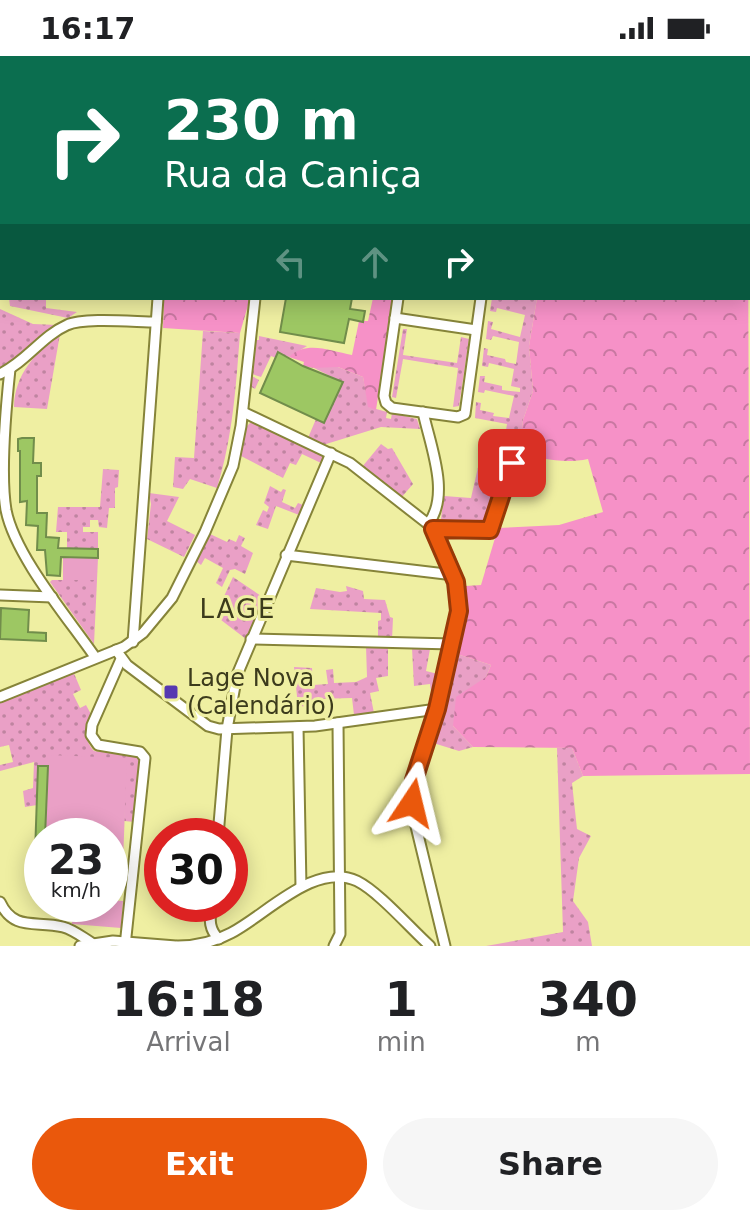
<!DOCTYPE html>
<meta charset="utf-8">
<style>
body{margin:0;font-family:"DejaVu Sans",sans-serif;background:#f6f6f6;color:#202124;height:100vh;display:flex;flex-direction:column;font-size:30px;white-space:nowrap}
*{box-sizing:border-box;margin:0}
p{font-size:26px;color:#757577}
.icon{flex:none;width:44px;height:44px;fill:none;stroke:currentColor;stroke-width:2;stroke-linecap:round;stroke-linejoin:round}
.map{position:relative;height:890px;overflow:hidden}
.panel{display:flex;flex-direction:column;background:#fff;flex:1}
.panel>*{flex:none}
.guide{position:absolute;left:0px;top:0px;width:750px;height:244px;box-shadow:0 4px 20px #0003;background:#0b6e4f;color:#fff;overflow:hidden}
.speed{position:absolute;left:24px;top:762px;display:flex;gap:16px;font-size:40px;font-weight:700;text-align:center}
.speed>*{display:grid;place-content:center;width:104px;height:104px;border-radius:50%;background:#fff;box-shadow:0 4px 20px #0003;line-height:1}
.speed small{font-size:20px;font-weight:400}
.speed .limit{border:12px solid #d22;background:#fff;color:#111}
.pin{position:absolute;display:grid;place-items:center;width:68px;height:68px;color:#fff;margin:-34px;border-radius:16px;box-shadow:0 4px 12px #0006}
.me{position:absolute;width:88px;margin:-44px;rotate:10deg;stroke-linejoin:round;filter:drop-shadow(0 0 6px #0008)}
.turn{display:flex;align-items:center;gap:28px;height:168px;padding:0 32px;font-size:36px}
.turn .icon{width:104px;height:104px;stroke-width:2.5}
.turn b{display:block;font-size:56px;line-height:68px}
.lanes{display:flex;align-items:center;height:76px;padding:0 32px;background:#0003;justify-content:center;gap:40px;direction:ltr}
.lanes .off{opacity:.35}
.eta{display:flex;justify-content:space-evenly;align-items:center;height:136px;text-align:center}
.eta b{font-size:48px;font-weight:600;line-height:56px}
.button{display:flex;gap:16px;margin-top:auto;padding:16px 32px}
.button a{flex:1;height:92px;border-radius:48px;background:#ea580c;color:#fff;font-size:32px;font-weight:600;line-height:92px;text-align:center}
.button a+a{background:#f6f6f6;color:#202124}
.status{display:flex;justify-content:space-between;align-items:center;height:56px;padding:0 40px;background:#fff;direction:ltr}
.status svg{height:22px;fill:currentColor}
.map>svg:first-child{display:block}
.grass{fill:url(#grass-dots)}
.forest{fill:url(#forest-crowns)}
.pitch{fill:#eaa0c6}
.building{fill:#9dc763;stroke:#718d4b;stroke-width:2}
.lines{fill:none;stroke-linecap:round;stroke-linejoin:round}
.minor-casing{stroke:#868439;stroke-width:13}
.major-casing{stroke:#7870a4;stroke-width:15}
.minor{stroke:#fff;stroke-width:9}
.major{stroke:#c2bbf5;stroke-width:11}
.route-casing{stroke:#983908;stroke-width:20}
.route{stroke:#ea580c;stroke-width:14}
.poi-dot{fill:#5639b1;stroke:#efefa2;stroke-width:3}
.labels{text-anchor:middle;stroke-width:6;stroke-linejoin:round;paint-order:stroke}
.poi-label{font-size:24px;fill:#3c3b1c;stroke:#efefa2;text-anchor:start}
.neighbourhood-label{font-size:26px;letter-spacing:2px;fill:#3c3b1c;stroke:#efefa2}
</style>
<div class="status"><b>16:17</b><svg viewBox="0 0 49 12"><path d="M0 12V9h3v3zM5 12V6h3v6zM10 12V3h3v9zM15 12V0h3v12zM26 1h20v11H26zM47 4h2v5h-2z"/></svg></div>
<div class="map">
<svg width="750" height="890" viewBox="0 0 750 890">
<defs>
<pattern id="grass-dots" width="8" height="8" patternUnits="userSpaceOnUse" patternTransform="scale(2)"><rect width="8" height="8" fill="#eaa0c6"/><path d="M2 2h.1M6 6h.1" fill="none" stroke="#bf84a0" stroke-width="1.8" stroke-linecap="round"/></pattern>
<pattern id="forest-crowns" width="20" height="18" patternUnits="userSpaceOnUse" patternTransform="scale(2)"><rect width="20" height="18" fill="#f691c7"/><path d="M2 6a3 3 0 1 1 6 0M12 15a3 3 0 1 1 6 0" fill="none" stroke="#c878a1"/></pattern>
</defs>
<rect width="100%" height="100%" fill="#efefa2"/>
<g class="grass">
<polygon points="9,242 46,242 46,252 77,256 68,262 10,250"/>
<polygon points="492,242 537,242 529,290 533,335 523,364 519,396 510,394 511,388 504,386 507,368 475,362 476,346 481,347 480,354 494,357 493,360 509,362 514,340 485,334 484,337 478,336 480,320 485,320 484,326 502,330 502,334 520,336 520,332 511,330 514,313 489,307 488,311 482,310 484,292 488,293 487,299 505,303 506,306 516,308 519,286 493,280 491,284 486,283 488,265 493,266 491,273 520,281 525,259 497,252 496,256 490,255"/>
<polygon points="0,253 33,268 57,269 28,294 0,312"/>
<polygon points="403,273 407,273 403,299 457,307 461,281 469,283 459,350 453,351 458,312 403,303 396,342 392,341"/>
<path d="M 203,275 L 240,277 C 236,330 233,380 217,432 L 190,423 L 183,433 L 173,431 L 175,401 L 194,402 Z"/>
<path d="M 60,278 L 47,353 L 14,351 C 14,319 36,296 60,278 Z"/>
<polygon points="259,280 307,290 289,301 279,297 276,302 271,300 261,321 252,318 252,320 259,324 255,333 248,329 254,284 259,284"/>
<polygon points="321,310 338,311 363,321 369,351 387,356 386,362 391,363 392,357 417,363 420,373 381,371 323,389 308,382 316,363 342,326 314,312"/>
<polygon points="250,367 258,367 320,396 323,400 321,407 302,398 296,409 290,407 283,422 241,400 246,371"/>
<polygon points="381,388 388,393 392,392 413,428 401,442 362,411"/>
<polygon points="479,407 503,416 488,468 486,470 444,468 441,463 444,440 471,442"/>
<polygon points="103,413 119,414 118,431 115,432 115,452 109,452 107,472 99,471 98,464 90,464 90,471 83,471 83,476 98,476 98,493 67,492 67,476 56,476 58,451 100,451"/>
<polygon points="270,430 281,436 283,433 286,434 282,446 295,452 298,447 303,449 299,459 276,450 268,473 256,469 263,454 267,456 269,451 264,447"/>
<polygon points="149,437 179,441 167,465 195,479 184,501 147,483 151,448"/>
<polygon points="210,478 227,486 229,483 236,486 239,479 245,482 241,490 253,497 245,518 235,513 230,514 222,531 216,527 223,512 205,502 201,509 196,505"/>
<polygon points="233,521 264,542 246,583 221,564 227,555 219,551"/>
<polygon points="52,524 97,524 94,588 50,526"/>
<polygon points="346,530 363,535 364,543 385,544 390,561 393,562 392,584 378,583 378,565 381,564 381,557 310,553 316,532 340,536 347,535"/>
<polygon points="366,590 388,591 388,620 376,622 379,635 370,637 374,657 354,659 352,642 314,643 313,651 298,650 294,611 312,612 313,629 328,628 326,614 333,613 334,627 356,626 367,621"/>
<polygon points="412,592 430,593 426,615 442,619 433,650 430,628 414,630"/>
<polygon points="457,598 491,609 486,621 453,670 473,691 459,695 430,686"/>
<path d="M 73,615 L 81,634 L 73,638 L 80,652 L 86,649 L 92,660 C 86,675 83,682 94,695 L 140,701 L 135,766 L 124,765 L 126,702 L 38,710 L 37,749 L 25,751 L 23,735 L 33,732 L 34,706 L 0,715 L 0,709 L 13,706 L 9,689 L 0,691 L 0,644 Z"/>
<polygon points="557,692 572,692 583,720 572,727 577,773 591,780 579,802 573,845 588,866 592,890 486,890 563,876"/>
</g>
<g class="forest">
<path d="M 748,156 L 750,718 L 583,720 L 572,692 L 473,691 L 453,670 L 456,641 L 486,621 L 491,609 L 457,598 L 466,530 L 481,529 L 498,472 L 559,469 L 603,456 L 588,403 C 564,408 541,403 519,396 L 523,364 L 533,335 L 529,290 L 537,242 L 748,242 Z"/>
<polygon points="164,242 250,242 240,277 163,272"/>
<path d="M 373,242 L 393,242 L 376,354 L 368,351 L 363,321 L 338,311 L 314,312 L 303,310 L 304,306 L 289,301 C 307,284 330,295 352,299 L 359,265 L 368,265 Z"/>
</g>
<g class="pitch">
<polygon points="63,501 98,502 97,524 63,524"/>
<polygon points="48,699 127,702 122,831 110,830 110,780 45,780"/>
<polygon points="110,844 123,845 121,872 72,868 73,848 110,848"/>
</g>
<g class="building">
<polygon points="286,242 352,242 350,253 365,255 363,266 349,263 344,287 280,276"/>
<polygon points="278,296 303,310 343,326 324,367 260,337"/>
<polygon points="22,382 34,382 33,407 41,407 41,420 37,420 37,457 47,457 46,481 59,482 58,492 98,493 98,502 61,501 60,520 47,519 45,494 37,494 38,470 26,469 27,445 20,446 20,395 18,395 18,383"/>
<polygon points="1,552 29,554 28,576 46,577 46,585 0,583"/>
<polygon points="38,710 48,710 45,780 42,780 42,828 34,827"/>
</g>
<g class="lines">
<defs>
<g id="minor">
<polyline points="265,0 266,2"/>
<polyline points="419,2 421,0"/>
<polyline points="398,242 384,340 386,347 392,352 458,361 465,358 481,242"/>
<polyline points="395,262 476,274"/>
<path d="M 10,313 C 6,351 0,418 6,454 C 15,500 68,562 95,601"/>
<path d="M 0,318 C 26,306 42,280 67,269 C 84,261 136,266 156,266"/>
<path d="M 243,356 L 350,407 L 428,468 C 444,485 458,518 459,541 C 461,572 442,638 432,668 C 422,698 410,726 413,758 L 445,890"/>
<path d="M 423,356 C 430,389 451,439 428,468"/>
<polyline points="433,473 490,474 504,429 517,399"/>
<polyline points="286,499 454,519"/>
<polyline points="0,539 52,541"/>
<polyline points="251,583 452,588"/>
<polyline points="133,586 158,242"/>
<polyline points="116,594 127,609 208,670 219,673 315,670 437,653"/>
<polyline points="121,603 92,669 91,679 98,689 140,696 145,702 125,890"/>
<polyline points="0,641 124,591 143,577 172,542 205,476 233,410 241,370 255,242"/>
<polyline points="298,671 301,831"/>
<polyline points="218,780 227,673 237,619 331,397"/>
<path d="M 0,846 C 14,876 36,864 63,871 C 74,874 82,881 92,887"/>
<path d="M 211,848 C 210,862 208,873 219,883"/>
<polyline points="80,890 113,885 176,890"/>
<path d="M 178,890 C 198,890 214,886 231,877 C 266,859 315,805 357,825 C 379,836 410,872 430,890"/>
<polyline points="334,890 340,878 338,667"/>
</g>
<g id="major">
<polyline points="174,0 175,2"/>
<polyline points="748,149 750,149"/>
</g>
</defs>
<use href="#minor" class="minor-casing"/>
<use href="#major" class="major-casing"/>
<use href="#minor" class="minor"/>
<use href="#major" class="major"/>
</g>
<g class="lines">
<defs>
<polyline id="route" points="412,747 414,724 437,653 459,555 456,526 433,473 490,474 512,407"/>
</defs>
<use href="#route" class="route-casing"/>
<use href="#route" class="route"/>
</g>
<rect class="poi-dot" x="163" y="628" width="16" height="16" rx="4"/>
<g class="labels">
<g class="poi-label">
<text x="187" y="630">Lage Nova<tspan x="187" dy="28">(Calendário)</tspan></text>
</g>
<g class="neighbourhood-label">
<text x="238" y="562">LAGE</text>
</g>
</g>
</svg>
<div class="speed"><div>23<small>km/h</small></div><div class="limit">30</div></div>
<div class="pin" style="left:512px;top:407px;background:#d93025"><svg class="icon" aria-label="arrive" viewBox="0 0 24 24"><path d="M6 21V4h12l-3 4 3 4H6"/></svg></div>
<svg class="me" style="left:412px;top:747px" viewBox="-20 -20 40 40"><path d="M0-17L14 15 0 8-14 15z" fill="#ea580c" stroke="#fff" stroke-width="4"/></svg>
<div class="guide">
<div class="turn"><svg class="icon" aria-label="right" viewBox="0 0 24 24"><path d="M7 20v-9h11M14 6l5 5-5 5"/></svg><div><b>230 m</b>Rua da Caniça</div></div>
<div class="lanes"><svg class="icon off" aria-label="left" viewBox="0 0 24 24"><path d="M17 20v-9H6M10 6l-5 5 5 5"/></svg><svg class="icon off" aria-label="ahead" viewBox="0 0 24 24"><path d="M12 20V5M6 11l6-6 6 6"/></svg><svg class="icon" aria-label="right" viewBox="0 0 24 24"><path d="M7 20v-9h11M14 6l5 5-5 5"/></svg></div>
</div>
</div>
<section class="panel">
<div class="eta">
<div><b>16:18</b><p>Arrival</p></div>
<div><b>1</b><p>min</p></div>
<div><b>340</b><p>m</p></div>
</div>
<div class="button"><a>Exit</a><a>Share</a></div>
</section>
